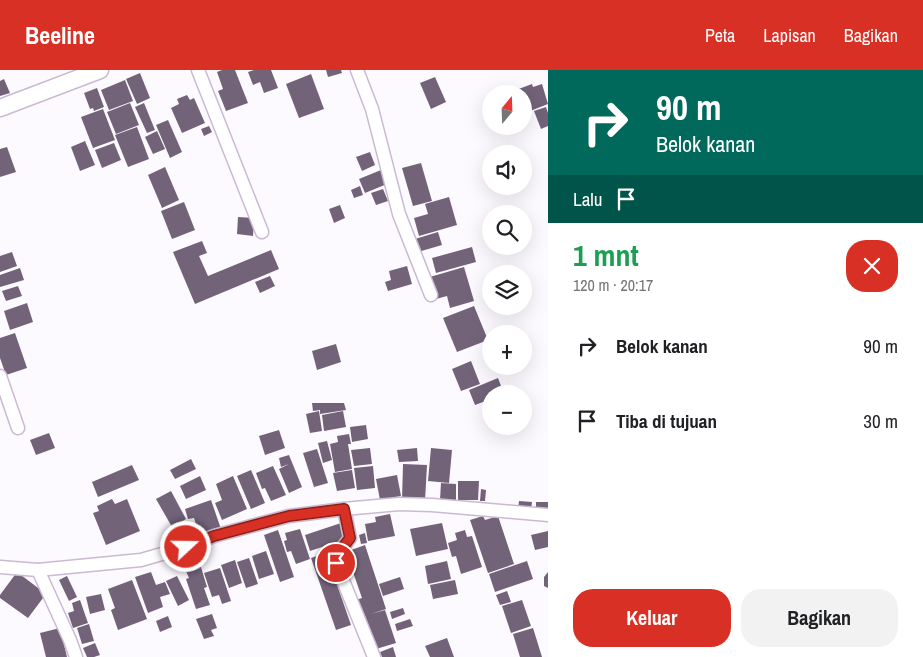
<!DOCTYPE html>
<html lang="id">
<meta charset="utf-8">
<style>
body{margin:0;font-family:"Archivo Narrow",sans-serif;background:#f2f2f2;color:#202124;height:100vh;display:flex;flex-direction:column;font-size:19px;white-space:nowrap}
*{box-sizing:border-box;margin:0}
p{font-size:16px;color:#757577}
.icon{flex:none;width:28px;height:28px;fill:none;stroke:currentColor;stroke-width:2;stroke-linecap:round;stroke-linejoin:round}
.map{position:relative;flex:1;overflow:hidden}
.sheet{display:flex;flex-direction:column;background:#fff;width:375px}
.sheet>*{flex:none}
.guide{background:#00695c;color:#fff;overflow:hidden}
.needle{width:32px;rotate:19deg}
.buttons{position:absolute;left:482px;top:15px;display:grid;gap:10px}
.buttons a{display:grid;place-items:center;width:50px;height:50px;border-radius:50%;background:#fff;box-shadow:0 5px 20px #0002;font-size:25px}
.pin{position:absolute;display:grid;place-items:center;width:42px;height:42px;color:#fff;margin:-21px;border:2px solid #fff;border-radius:50%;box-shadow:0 1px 5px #0007}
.me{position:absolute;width:55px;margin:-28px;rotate:69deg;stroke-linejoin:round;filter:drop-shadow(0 0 4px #0008)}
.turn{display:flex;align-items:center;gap:18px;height:105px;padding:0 25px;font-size:22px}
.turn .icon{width:65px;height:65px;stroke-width:2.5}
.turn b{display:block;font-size:35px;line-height:42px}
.then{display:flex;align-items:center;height:48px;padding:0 25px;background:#0003;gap:10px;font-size:19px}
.round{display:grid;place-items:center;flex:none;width:52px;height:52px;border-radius:20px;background:#f2f2f2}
.headline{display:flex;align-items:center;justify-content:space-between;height:85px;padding:0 25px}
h1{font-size:30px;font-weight:700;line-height:38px;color:#1e9e55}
.primary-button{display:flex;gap:10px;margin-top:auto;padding:10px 25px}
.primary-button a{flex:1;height:58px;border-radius:20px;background:#d93025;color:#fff;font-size:20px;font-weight:700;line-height:58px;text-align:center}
.primary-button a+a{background:#f2f2f2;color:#202124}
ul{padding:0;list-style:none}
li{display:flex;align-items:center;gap:15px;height:75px;padding:0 25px}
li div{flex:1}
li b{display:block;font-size:19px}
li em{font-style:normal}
header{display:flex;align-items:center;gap:30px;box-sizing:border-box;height:70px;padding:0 25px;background:#d93025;color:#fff}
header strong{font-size:24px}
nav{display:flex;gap:28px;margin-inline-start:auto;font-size:18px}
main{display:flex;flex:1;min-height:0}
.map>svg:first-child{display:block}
.building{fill:#726379}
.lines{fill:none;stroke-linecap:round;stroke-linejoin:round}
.minor-casing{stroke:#cab9d2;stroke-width:15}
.tertiary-casing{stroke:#cab9d2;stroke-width:19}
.minor{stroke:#fff;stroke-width:12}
.tertiary{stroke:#fff;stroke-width:16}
.route-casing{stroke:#8d1f18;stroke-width:12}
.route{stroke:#d93025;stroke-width:9}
</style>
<header>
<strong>Beeline</strong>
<nav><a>Peta</a><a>Lapisan</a><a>Bagikan</a></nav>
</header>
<main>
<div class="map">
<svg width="548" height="587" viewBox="0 0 548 587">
<rect width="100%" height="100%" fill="#fdfaff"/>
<g class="building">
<polygon points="222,0 235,0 248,33 226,41 218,21 223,19 217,2"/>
<polygon points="254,0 271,0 278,18 264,23 260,12 253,15 248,2"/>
<polygon points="326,0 341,0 342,3 328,7"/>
<polygon points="140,3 150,28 137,34 126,9"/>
<polygon points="311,4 324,39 299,48 286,14"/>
<polygon points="435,7 446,32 431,39 420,13"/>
<polygon points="4,9 10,23 0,26 0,11"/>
<polygon points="125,10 133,31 109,40 101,20"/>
<polygon points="532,14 533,17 542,14 548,34 525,43 524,24 517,24 516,20"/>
<polygon points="97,18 104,37 94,41 93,38 90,39 84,23"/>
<polygon points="187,25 190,30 194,28 205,53 182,63 171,38 179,34 177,29"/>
<polygon points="130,33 139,55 116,64 107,42"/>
<polygon points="144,33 155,60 147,63 135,37"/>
<polygon points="546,37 548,43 548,56 541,59 534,41"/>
<polygon points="103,39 115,70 93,78 81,47"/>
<polygon points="168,50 182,82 170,88 156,55"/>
<polygon points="209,56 212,62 204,66 201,59"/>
<polygon points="137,57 149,89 128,97 115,65"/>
<polygon points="157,61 165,79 153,84 145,67"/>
<polygon points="85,71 95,95 80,101 71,77"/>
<polygon points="114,73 121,90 102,98 95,80"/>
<polygon points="7,77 16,102 0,107 0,79"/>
<polygon points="370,82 375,95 362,101 356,87"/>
<polygon points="421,93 432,131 413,136 402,98"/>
<polygon points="165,97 179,130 162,138 148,105"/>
<polygon points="381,100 387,114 365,123 359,109"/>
<polygon points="360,116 363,125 354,128 351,120"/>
<polygon points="383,119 388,131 376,135 371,123"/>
<polygon points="449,127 457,155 419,166 414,148 428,144 425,134"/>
<polygon points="184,132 195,160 172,169 161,141"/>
<polygon points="340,135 345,148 334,153 329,139"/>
<polygon points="238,147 254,148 253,166 237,164"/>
<polygon points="438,162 442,175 418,182 415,169"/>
<polygon points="202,171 207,183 199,186 208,206 271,180 279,199 195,234 173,182"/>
<polygon points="472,177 476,192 436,203 432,188"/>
<polygon points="12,182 17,196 0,202 0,186"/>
<polygon points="407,196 412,214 388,221 385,212 391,210 389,201"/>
<polygon points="464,197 474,231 450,238 447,226 436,229 430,207"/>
<polygon points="20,198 24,210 0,217 0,205"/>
<polygon points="270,206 275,216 260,223 255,212"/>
<polygon points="18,216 22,226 6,231 2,221"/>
<polygon points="27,233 33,252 10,260 4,241"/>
<polygon points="474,236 488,270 457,282 443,248"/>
<polygon points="15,263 27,298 6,305 0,288 0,268"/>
<polygon points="336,274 341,292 317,300 312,281"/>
<polygon points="471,291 480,314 461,321 452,299"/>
<polygon points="498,308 504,324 491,324 491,329 475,335 469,320"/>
<polygon points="312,333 344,333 346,340 320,344 320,340 313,341"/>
<polygon points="319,341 322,361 310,363 306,344"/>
<polygon points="343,341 346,357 324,361 322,345"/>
<polygon points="366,355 368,369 352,372 350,357"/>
<polygon points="279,360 285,378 265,385 259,366"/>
<polygon points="49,363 55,378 36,385 30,370"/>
<polygon points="349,364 351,374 348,374 352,399 335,402 330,374 338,372 337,366"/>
<polygon points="327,371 332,390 323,393 318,373"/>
<polygon points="370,378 372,394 354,396 351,380"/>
<polygon points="417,378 418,391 399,392 397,380"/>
<polygon points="431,378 452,380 449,413 428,411"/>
<polygon points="317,379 328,413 314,417 303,383"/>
<polygon points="289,385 302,417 289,423 279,399 289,394 281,397 279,388"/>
<polygon points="191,389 196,399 175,409 170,400"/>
<polygon points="403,394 427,395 425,431 402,430"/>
<polygon points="132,395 139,410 98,427 92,412"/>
<polygon points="273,396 286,425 271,431 265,418 262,419 256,403"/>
<polygon points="373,396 375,418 357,420 354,398"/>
<polygon points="251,400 265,433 251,439 237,406"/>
<polygon points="352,400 355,418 337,421 333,403"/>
<polygon points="397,405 401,426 380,430 376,409"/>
<polygon points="200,406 206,420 186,429 180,416"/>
<polygon points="233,406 247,439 222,450 215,433 222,430 216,414"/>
<polygon points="458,411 479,411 478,430 458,430"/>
<polygon points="441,413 456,414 456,431 440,430"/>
<polygon points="481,419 486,420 485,431 480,431"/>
<polygon points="171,421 186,449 172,457 156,429"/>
<polygon points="112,429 115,434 127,429 140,461 106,475 93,443 99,441 97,436"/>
<polygon points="211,430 221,459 200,467 194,448 188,449 185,439"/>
<polygon points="519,431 532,432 531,440 518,439"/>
<rect x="536" y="432" width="12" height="9"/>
<polygon points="390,444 395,466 368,471 365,454 376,452 375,447"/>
<polygon points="483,446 485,450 498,446 514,494 488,503 470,450"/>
<polygon points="341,453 346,469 310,481 305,465"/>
<polygon points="442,453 448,479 416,486 410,459"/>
<polygon points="300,459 310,489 296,494 291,481 287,482 284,471 287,470 285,463"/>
<polygon points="278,460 294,507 280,512 264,465"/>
<polygon points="465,460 467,467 472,466 482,497 461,504 456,486 452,487 448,473 457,470 455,463"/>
<polygon points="548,461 548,477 535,480 531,465"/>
<polygon points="365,463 367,473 361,474 359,465"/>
<polygon points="365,475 386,539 371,544 385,540 396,573 376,579 365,546 362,547 356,530 362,528 346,482"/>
<polygon points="266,481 274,504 259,509 252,486"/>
<polygon points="190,483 194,493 186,496 183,486"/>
<polygon points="326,483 351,555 336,560 311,488"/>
<polygon points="249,488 258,514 246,518 237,492"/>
<polygon points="235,490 242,513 229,518 221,495"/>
<polygon points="447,491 451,509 428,514 425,496"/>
<polygon points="527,491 533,509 495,522 489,504"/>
<polygon points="200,494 207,517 204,518 210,535 196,539 186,509 189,508 185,499"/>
<polygon points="220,498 231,531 222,534 219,525 212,527 204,503"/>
<polygon points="17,502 46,524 28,548 0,528 0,525"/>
<polygon points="151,502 156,515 165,512 170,524 160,527 163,537 148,543 135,507"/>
<polygon points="548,502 548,518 544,516 544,507"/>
<polygon points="67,506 77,527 69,531 59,510"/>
<polygon points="177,506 189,530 178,536 166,511"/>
<polygon points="400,507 404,519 383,526 379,514"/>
<polygon points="132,510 147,549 118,560 111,540 115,538 108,519"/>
<polygon points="455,510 458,524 433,529 430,515"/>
<polygon points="507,521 511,532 500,535 496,525"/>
<polygon points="101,524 105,540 90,544 86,527"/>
<polygon points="80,530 88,553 73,558 68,543 74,541 72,533"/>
<polygon points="522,530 531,556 511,563 502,536"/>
<polygon points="403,538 405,544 392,549 390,542"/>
<polygon points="212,544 217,558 211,560 214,566 204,569 196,549"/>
<polygon points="168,546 172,557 160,562 156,551"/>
<polygon points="410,549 413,556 397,561 395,554"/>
<polygon points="89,554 94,571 82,574 77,558"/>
<polygon points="60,558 67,587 46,587 40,563"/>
<polygon points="533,558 542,587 520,587 513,564"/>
<polygon points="447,568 454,587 430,587 425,576"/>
<polygon points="95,573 100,585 94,587 87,587 83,578"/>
<polygon points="393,577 396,587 382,587 380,582"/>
</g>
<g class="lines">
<defs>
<g id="minor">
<polyline points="198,0 262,162"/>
<polyline points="357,0 372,39 399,144 431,225"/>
<polyline points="0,306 18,358"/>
<polyline points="344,439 350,468 336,486 336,493 374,587"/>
<polyline points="0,497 38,500 141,490 186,477 214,466 289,446 344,439 399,434 432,435 548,445"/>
<polyline points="38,500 70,570 76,587"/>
</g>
<polyline id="tertiary" points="0,38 100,0"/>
</defs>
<use href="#minor" class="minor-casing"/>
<use href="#tertiary" class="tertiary-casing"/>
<use href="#minor" class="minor"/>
<use href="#tertiary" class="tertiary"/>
</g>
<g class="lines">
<defs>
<polyline id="route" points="186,477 214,466 289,446 344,439 350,468 336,486 336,493"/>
</defs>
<use href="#route" class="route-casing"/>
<use href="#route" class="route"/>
</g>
</svg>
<div class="buttons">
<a><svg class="needle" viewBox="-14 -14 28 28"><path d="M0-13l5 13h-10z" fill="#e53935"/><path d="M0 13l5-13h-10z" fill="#757577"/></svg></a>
<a><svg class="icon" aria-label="sound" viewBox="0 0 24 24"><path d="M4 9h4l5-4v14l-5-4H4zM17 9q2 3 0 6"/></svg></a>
<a><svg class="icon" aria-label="search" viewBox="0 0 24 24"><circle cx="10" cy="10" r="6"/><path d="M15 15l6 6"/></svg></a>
<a><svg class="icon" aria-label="layers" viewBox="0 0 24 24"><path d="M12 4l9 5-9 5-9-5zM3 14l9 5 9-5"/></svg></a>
<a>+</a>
<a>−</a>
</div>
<div class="pin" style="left:336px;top:493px;background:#d93025"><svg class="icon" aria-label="arrive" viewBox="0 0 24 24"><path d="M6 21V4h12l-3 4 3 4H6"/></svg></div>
<svg class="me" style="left:186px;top:477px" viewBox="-20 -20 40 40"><circle r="17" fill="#d93025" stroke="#fff" stroke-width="3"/><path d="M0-11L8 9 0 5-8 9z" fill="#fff"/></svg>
</div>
<section class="sheet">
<div class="guide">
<div class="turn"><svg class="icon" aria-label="right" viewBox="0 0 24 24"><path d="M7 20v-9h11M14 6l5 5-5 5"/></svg><div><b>90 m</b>Belok kanan</div></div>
<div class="then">Lalu<svg class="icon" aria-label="arrive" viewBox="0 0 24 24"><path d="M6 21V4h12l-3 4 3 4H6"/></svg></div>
</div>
<div class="headline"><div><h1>1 mnt</h1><p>120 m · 20:17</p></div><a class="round" style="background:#d93025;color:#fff"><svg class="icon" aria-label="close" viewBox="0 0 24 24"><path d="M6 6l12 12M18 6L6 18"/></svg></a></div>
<ul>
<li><svg class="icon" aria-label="right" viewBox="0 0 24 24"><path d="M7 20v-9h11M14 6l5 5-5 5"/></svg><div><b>Belok kanan</b></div><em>90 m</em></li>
<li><svg class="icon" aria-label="arrive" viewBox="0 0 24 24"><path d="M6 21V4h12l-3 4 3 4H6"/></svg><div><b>Tiba di tujuan</b></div><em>30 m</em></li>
</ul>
<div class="primary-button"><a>Keluar</a><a>Bagikan</a></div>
</section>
</main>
